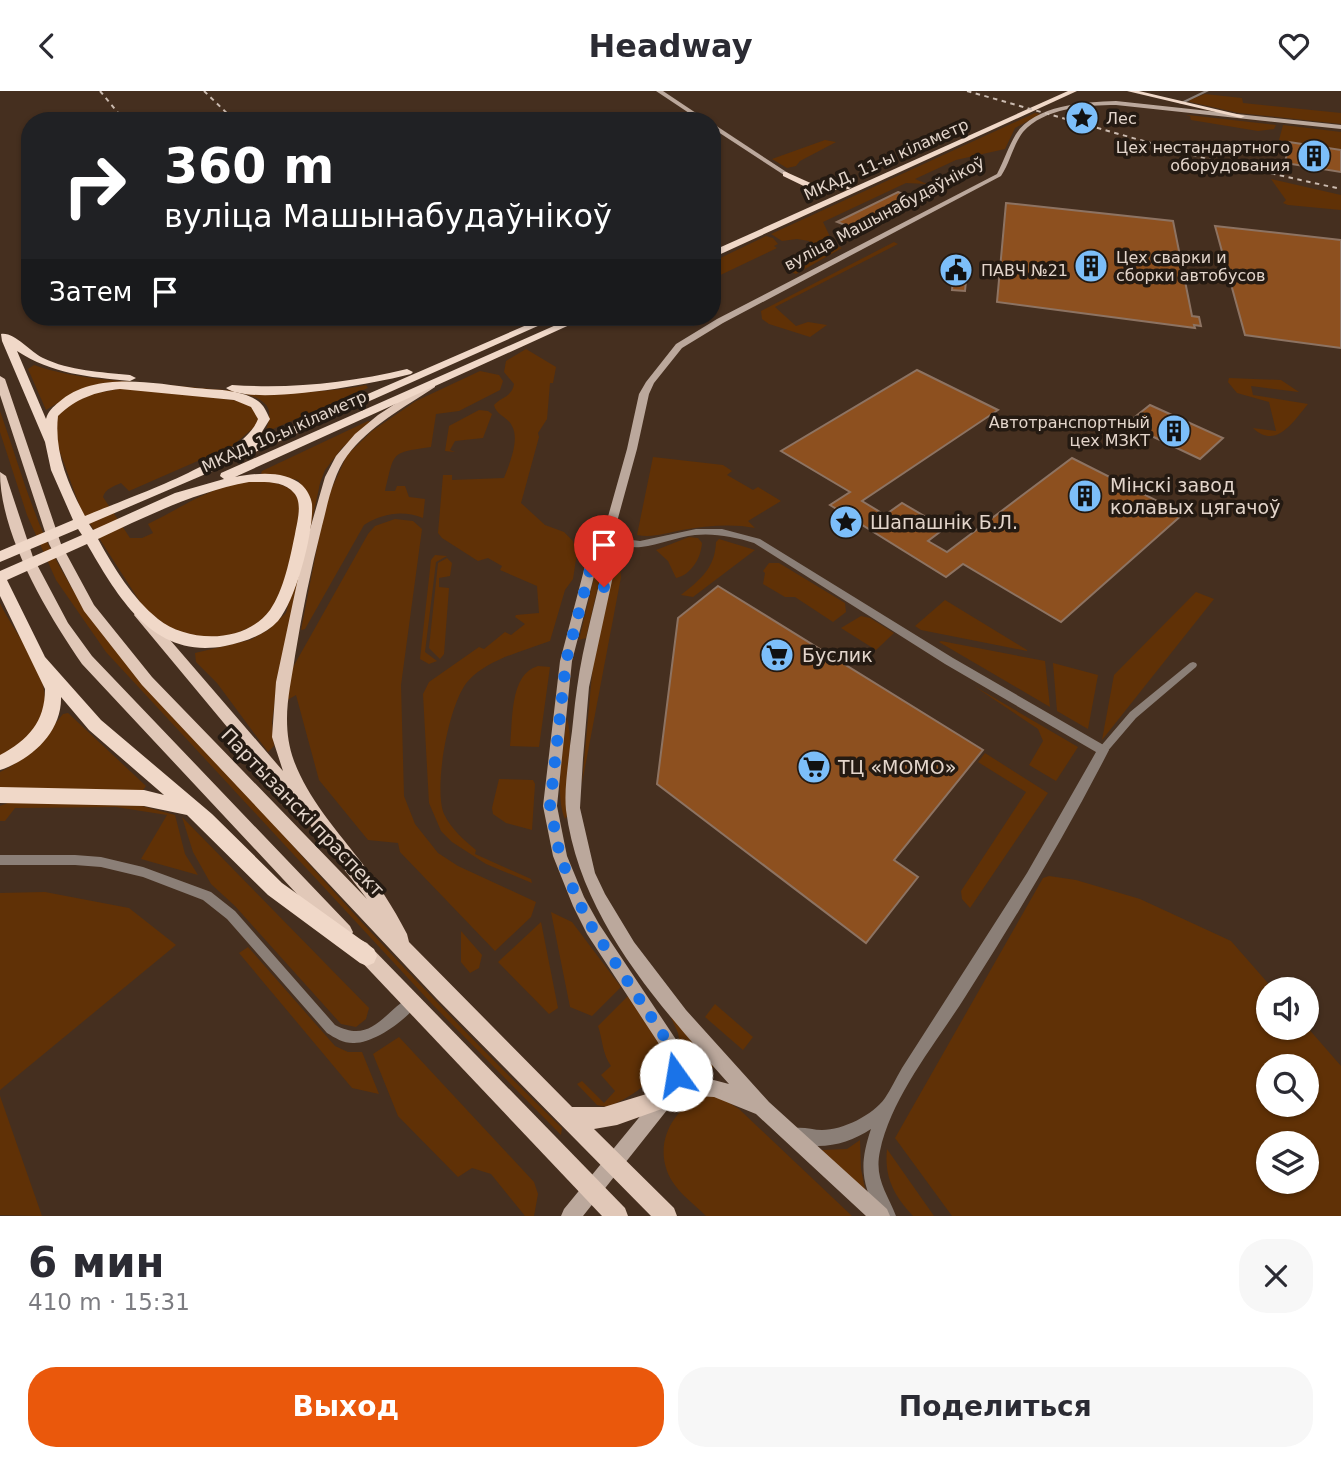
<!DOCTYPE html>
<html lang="ru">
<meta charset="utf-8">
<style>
body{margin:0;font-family:"DejaVu Sans",sans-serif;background:#f7f7f7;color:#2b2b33;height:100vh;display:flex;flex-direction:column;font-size:26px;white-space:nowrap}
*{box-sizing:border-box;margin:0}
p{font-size:23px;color:#7c7c81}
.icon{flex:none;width:38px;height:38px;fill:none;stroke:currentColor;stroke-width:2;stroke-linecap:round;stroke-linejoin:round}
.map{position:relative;height:1125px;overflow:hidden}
.drawer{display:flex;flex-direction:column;background:#fff;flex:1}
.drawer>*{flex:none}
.hud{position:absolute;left:21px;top:21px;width:700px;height:214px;border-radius:28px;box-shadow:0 2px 5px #0004;background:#202124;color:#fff;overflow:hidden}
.tools{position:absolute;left:1256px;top:886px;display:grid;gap:14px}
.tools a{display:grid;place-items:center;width:63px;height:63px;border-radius:50%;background:#fff;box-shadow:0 2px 5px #0004;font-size:35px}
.pin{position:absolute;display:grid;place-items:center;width:60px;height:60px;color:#fff;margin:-72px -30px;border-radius:50% 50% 50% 0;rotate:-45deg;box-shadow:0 0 7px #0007}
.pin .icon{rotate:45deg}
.me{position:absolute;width:77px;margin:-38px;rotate:347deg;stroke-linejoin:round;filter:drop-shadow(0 0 5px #0008)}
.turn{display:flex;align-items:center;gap:24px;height:147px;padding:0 28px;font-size:32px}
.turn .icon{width:91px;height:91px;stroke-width:2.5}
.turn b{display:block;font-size:49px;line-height:60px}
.then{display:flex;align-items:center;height:66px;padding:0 28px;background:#0003;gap:14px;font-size:26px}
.round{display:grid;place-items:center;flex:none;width:74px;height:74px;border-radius:28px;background:#f7f7f7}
.headline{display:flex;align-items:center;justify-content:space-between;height:119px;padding:0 28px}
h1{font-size:42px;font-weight:700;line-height:52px}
.button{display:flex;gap:14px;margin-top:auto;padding:14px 28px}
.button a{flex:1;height:80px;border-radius:28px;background:#ea580c;color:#fff;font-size:28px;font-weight:700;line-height:80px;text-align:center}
.button a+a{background:#f7f7f7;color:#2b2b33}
header{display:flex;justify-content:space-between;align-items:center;height:91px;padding:0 28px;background:#fff;font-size:32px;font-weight:700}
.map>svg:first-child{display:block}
.green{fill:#603106;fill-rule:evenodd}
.building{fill:#8d501f;stroke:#8d7362;stroke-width:2}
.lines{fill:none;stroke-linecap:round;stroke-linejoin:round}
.minor{fill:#8b7f77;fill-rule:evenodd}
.tertiary{fill:#8b7f77;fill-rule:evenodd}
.secondary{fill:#bba89c;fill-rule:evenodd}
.primary{fill:#e1c8b8;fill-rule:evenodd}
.trunk{fill:#f0d8c8;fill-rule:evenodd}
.rail{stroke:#cbbbb0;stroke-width:2;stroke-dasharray:4.5 4.5;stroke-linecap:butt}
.route{stroke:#1a73e8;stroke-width:12;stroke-dasharray:0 21.6}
.labels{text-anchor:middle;stroke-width:7;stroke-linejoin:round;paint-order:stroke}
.far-poi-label{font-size:16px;fill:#e3d5cb;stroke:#241a12;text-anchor:start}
.far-street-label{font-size:16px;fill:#e3d5cb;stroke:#241a12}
.poi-label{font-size:19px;fill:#e3d5cb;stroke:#241a12;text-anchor:start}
.street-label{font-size:19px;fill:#e3d5cb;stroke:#241a12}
</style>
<header><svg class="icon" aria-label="back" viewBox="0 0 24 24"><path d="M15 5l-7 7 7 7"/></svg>Headway<svg class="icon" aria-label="heart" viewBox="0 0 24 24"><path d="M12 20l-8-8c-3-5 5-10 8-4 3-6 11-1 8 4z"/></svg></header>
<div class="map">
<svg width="1341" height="1125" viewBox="0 0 1341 1125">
<rect width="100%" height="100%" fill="#452f1f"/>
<g class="green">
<polygon points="1205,3 1242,7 1243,12 1341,22 1341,33 1239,22 1190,11 1189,9"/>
<polygon points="1035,22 1041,23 1015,37 1005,58 956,69 915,88 927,93 906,92 823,131 834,154 842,157 796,183 789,180 815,166 809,150 797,148 782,150 771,143"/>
<polygon points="1186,24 1188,24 1276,34 1274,38 1258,40 1191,29 1190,25"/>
<polygon points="1283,34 1341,41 1341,59 1279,49"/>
<polygon points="825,49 836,51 800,70 796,75 787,77 772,68"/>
<polygon points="1271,88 1341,104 1341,119 1288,114 1283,112 1286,109"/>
<polygon points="766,145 773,147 778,153 774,155 777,157 712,188 712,171"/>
<polygon points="894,151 898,153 775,216 796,235 808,231 827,234 810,246 769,233 762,228 761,220"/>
<path d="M 526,258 L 556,276 L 553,292 L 550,292 L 547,328 L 538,342 L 539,346 L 521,412 L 545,434 L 564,441 L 573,450 L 577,462 L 573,488 L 565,499 L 550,550 C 523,560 489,568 469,589 C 449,609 433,697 444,723 C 451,738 464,749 476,759 L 475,763 L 531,788 L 532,792 L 486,773 L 452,751 L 441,740 L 429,712 L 423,603 L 429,591 L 479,556 L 484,558 L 505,541 L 511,544 L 525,533 L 515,526 L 516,524 L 539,522 L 537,495 L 500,479 L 502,475 L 488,467 L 478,470 L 442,447 L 438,442 L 443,384 L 452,384 L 452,389 L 504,387 C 509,374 520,349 512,335 C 508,326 496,324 494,314 C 501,306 512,306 514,293 L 504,281 L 506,270 Z"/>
<path d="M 34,274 C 73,288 116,289 156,293 C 227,299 295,308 366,294 L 368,297 L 266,341 C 266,337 269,332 269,325 C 272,309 247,303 235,301 L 141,292 L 66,307 L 46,319 L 28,278 Z"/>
<path d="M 480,280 L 499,284 L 503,290 L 500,299 L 459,320 L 436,323 L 431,356 C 390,362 395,360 385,400 L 395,400 L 397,395 L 405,395 L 409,406 L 425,408 L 423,427 C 403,419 383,422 364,434 L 305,538 L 301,539 L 326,410 L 347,364 L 372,340 L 416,310 Z"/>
<path d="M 1229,287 L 1281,289 L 1299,301 L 1251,295 L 1253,304 L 1308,313 C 1293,331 1276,359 1253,337 L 1276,340 L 1269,311 L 1237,302 L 1228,291 Z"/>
<path d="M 118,298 L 142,298 L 241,310 C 253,316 259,319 258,333 L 232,355 L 129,400 L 121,392 C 114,395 105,398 103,406 L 130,447 L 142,447 L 153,442 L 148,433 C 188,414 238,376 284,395 C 291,398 298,403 299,410 C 304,430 285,484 280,506 L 277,513 L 257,533 L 235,543 L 212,548 L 177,543 L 144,517 L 81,419 L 53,342 L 59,319 L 87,304 Z"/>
<polygon points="479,319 488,320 492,323 483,347 455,350 450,359 455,361 445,360 449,335"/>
<path d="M 0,320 C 19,373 33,429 61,478 C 114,575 192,641 264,722 C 359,831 458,936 562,1037 L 561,1044 L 432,913 L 106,561 L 56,489 L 27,424 L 0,341 Z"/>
<polygon points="368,330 371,331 342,357 325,379 320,392 276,601 272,631 274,655 268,661 217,592 196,571 195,562 250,549 268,539 286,522 302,461 311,409 298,389 261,383 262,380"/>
<path d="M 653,366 L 723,374 L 732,380 L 727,384 L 753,399 L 758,396 L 781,410 L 748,430 L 755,437 C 732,432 705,435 682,439 C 666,442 653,447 637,444 Z"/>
<polygon points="395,428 413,430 422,438 401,594 404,705 415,733 438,762 458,775 536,811 531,826 495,860 400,761 398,752 368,749 319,689 296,604 284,611 288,585 368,443 375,435"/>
<path d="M 689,446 L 698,447 L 702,452 C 701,467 691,484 676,487 L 668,470 L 656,459 Z"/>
<path d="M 719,448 L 755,459 L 693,506 L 681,504 C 701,488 715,477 716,451 Z"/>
<polygon points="435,464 447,465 436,471 425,561 437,570 429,573 420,568 431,469"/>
<polygon points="447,467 452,472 450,485 439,487 439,496 449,497 444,563 440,568 429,557 438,472"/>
<polygon points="769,472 779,472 845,512 846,521 833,531 795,506 785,506 763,493 765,482 763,480"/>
<polygon points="615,473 620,477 621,486 582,692 594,562"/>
<polygon points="597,474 603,474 586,547 579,549"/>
<polygon points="1196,501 1214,508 1102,649 1114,584"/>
<polygon points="945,509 1027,559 1027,560 921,539 915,535"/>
<path d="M 0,512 C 18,551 67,598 34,641 C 26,651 11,660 0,668 Z"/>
<polygon points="861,525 870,527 894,542 876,559 841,537"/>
<polygon points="941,550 1045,570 1050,616 939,551"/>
<polygon points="1053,572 1098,584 1088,638 1057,620"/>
<path d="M 538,575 L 550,576 L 539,656 L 510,655 C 513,631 509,583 538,575 Z"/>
<polygon points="974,595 1078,656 1056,690 1029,674 1043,650 1038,638"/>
<path d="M 68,622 L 146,695 L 143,699 L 0,699 L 0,681 C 28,668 44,646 63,623 Z"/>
<path d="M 567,626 C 574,655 568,693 568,724 L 565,728 C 554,704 564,653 567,626 Z"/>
<polygon points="985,662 1048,702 970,817 962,808 961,800 1026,701 978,671"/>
<polygon points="499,688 533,689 535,693 532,739 506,732 493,723 492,717"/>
<polygon points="21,707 142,715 175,724 185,763 198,784 141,768 167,724 116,716 15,717 5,730 0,730 0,715"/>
<polygon points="182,726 369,917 366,928 356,936 341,933 235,815 211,793 193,761"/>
<path d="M 1049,785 L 1076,789 L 1140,808 L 1231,850 L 1273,898 L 1269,898 L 1269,936 L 1307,936 L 1341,975 L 1341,1125 L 952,1125 L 895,1047 L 1043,787 ZM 1269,975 L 1307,975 L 1307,1013 L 1269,1013 ZM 1269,1052 L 1307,1052 L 1307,1090 L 1269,1090 Z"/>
<polygon points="45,801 129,817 176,854 0,999 0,802"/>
<polygon points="551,821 572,831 621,896 592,925 570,916"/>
<polygon points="541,831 558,917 549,923 498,871"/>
<polygon points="461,840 482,864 479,877 470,882 461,871"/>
<polygon points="248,856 335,955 348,961 362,961 379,1003 352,997 239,862"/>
<path d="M 628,905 C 637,919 648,933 656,947 C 673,981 633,1006 607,1016 L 597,1014 L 577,993 L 582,990 L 604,1012 L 615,1000 L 601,984 L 611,975 C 602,962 603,950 598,935 Z"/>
<polygon points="715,913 753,946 743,959 705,926"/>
<polygon points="670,924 715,975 711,978 702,980 690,973 682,963 678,942"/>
<polygon points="399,946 534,1091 538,1103 534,1125 525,1125 491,1083 472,1077 458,1086 398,1025 373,963"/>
<polygon points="0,1005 42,1125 0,1124"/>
<path d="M 703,1005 C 718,1004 727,1010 739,1018 L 852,1125 L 706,1125 C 695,1114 680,1103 672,1090 C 652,1057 670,1019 703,1005 Z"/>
<polygon points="860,1049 861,1078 866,1103 822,1059 847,1058"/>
<path d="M 887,1058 L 934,1125 L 913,1125 C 894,1105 884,1086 887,1058 Z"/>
</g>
<g class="building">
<polygon points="1289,51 1341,59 1341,81 1285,72"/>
<polygon points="898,101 920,110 861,140 837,131"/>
<polygon points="1006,112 1173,130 1192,225 1199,226 1201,235 1194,234 1195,237 997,211"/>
<polygon points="1215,135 1341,149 1341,257 1245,244"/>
<polygon points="947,166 968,169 965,200 952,199 953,189 944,188"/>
<polygon points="917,279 998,319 862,410 885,424 902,412 945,437 928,450 947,461 1072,367 1183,423 1061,531 963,473 946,486 830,414 850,401 781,360"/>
<polygon points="1150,314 1223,347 1200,368 1126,333"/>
<polygon points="718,495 983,659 894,769 918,786 866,852 657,693 678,527"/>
</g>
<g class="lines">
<g class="minor">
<polygon points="1204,0 1209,0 1182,13 1179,12"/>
<polygon points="1193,571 1196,572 1197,574 1196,576 1136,627 1106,662 1103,663 1100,662 1098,659 1100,656 1130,621 1190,572"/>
<path d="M 0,764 L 75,764 L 101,766 L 143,776 L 211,801 L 235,820 L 335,934 C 373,954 384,919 412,905 L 416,907 L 418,911 C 409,928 373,953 353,952 C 343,952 335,947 327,942 L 227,828 L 203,809 L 143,786 L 101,776 L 75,774 L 0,774 Z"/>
</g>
<path class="tertiary" d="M 696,438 L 722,438 L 760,448 L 953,567 L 1107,656 L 1109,659 C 1066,743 1018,823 967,903 C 937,951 892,1004 880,1060 C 874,1087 887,1102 896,1125 L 879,1125 C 861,1093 859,1073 871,1038 C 847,1054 816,1061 789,1049 L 786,1044 L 789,1039 C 799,1034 811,1039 822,1039 C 843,1039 873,1024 885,1007 C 891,998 896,987 902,977 L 1027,782 L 1096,661 L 945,573 L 754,452 C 735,446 715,442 695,444 C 676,446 660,454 641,456 C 629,457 616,454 604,451 L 602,449 L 607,446 L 640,450 Z"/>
<g class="secondary">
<polygon points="656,0 663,0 708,30 701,30"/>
<path d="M 1116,10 L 1341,34 L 1341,38 L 1116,14 C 1086,14 1044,17 1023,41 C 1013,54 1010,72 1001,85 L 723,232 L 682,257 L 654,292 L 649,303 L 637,358 L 612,449 L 618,462 L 589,596 L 583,667 L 580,717 L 595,782 L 605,803 L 634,851 L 686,919 L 769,1011 L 887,1118 L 890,1125 L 866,1125 L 756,1023 L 714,1006 L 696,1005 L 675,1009 L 583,1125 L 561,1125 L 564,1118 L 660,1001 L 667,989 L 667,984 L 661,956 L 587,843 L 573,815 L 553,765 L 543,715 L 560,570 L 589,460 L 602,447 L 627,358 L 639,303 L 646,291 L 676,253 L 717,228 L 997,83 C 1004,70 1008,56 1016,43 C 1035,14 1084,11 1116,10 ZM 605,457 L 606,462 C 597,507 583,552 577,597 C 574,616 573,636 570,655 C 568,675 564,699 566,719 C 580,828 659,914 729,993 L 706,987 L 684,989 L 685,984 L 675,947 L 599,833 L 584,806 L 567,765 L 557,715 L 572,570 L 600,462 Z"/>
<polygon points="712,32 788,82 789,83 784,84 712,37"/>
</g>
<g class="primary">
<path d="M 0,285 L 5,288 L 61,453 L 94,514 L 152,586 L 367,808 L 312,737 L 300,715 L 292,714 L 134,524 L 136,521 L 146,521 L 283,680 L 272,646 L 276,591 L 304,459 L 325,386 L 336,365 L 355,343 L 378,324 L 427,292 L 435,292 L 435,296 C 405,316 369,335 347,365 C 333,384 328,412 322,435 C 311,478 302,521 295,565 C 292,586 287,607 287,628 C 287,643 289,656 294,670 C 308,707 334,736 358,767 C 377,791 393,816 407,843 L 409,851 L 572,1016 L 604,1016 L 666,997 L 673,1000 L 676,1007 L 673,1014 L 617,1034 L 594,1038 L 674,1117 L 677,1125 L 651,1125 L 437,908 L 142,594 L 84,520 L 49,453 L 0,304 Z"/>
<path d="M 0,381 L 6,385 L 33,466 L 68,532 L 92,565 L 350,835 L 353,841 L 350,847 L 344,850 L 338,847 L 82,573 C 47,522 0,444 0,381 Z"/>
<polygon points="361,849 367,852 625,1117 628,1125 602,1125 355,864 352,858 355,852"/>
</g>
<g class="trunk">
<polygon points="1068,0 1077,0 712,167 712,160"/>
<polygon points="1127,0 1139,0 1245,25 1241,27"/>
<polygon points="786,81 815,94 849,92 853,95 849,98 814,100 783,85 783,81"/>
<path d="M 545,226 L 558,226 L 244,366 L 236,366 L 222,376 L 89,433 L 93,439 L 175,402 L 224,388 L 220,385 L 221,382 L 574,226 L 587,226 L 235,386 C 256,382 285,379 302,394 C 307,399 311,406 312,413 C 314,441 296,509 278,530 C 265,544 244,551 225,555 C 153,569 118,506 87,453 L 7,489 L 45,566 L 101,629 L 212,723 L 282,792 L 374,858 L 377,865 L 374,872 L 367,875 L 360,872 L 268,804 L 187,724 L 144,715 L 0,712 L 0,696 L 144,699 L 164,704 L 89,639 L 61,606 C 62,641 31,669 0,679 L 0,664 C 28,649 45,631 45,598 L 0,505 L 0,480 L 82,444 L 78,438 L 0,471 L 0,460 L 73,429 L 51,379 L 45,351 L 2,250 L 1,243 C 15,241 30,261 43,267 C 70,280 101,281 130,284 L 136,287 L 130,290 C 89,286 52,283 17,260 L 46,328 C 48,320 53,316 59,311 C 94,280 153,292 195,297 C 215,299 241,298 258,310 C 264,314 267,322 270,328 L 255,352 ZM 120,298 L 234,309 L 251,316 L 258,328 C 243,369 126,407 85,425 C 68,393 54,361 58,325 C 77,307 95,301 120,298 ZM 249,391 C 263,391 284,389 294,402 C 303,412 297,431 295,443 C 290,467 284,499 270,519 C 245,553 188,552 158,528 C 132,507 114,477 98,448 C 147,425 195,401 249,391 Z"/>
<path d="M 407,278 L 413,281 L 411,283 C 377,292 252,316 226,297 L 232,294 C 292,298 348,292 407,278 Z"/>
</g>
<g class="rail">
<polyline points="100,0 119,23"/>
<polyline points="204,0 235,30"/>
<polyline points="967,0 1207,68 1341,98"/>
</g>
</g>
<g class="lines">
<polyline class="route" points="604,496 612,462 607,449 595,460 566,570 550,715 560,765 578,810 593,838 669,953 676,984"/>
</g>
<defs>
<symbol id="sight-disc" viewBox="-11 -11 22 22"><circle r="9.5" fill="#7cbef9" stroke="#241a12"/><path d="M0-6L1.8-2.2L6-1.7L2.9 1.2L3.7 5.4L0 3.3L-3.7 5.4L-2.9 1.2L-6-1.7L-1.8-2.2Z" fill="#111"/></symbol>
<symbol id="building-disc" viewBox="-11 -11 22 22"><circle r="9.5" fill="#7cbef9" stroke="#241a12"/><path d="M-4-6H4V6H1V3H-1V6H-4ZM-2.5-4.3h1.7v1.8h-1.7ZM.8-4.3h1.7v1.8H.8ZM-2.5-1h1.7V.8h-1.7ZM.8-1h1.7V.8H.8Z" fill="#111"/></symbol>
<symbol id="civic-disc" viewBox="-11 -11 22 22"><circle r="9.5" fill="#7cbef9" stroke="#241a12"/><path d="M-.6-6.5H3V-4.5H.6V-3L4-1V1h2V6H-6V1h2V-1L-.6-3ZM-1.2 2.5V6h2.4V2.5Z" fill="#111"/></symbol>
<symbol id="supermarket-disc" viewBox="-11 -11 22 22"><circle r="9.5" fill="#7cbef9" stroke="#241a12"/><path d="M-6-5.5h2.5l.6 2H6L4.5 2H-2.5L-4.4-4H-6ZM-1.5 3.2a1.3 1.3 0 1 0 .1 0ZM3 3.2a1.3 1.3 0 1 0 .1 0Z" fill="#111"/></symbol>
</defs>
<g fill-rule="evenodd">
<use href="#sight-disc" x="1063" y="8" width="38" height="38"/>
<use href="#building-disc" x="1295" y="46" width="38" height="38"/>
<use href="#building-disc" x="1072" y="156" width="38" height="38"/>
<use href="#civic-disc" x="937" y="160" width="38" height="38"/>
<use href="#building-disc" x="1155" y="321" width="38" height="38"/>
<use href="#building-disc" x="1066" y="386" width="38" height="38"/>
<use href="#sight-disc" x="827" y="412" width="38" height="38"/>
<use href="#supermarket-disc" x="758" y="545" width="38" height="38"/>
<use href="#supermarket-disc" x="795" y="657" width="38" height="38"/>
</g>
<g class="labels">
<g class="far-poi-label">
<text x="1106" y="33">Лес</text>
<text x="1290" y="62" text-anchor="end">Цех нестандартного<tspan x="1290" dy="18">оборудования</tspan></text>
<text x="1116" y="172">Цех сварки и<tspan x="1116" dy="18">сборки автобусов</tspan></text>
<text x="981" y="185">ПАВЧ №21</text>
<text x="1150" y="337" text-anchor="end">Автотранспортный<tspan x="1150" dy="18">цех МЗКТ</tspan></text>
</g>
<g class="far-street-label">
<text transform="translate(886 68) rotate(-24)" y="6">МКАД, 11-ы кіламетр</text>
<text transform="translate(884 122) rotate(-28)" y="6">вуліца Машынабудаўнікоў</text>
<text transform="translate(284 340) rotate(-24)" y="6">МКАД, 10-ы кіламетр</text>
</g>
<g class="poi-label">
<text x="1110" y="401">Мінскі завод<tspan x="1110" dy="22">колавых цягачоў</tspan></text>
<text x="870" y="438">Шапашнік Б.Л.</text>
<text x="802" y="571">Буслик</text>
<text x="838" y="683">ТЦ «МОМО»</text>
</g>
<g class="street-label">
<text transform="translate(303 721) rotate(46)" y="7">Партызанскі праспект</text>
</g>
</g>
</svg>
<div class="tools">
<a><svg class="icon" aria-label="sound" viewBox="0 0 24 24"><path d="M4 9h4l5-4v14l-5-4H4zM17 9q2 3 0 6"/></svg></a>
<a><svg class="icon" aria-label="search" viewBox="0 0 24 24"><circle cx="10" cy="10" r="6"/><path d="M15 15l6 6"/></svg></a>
<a><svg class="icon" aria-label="layers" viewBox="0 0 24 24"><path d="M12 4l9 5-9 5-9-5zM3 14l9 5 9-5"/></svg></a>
</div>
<div class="pin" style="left:604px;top:496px;background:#d93025"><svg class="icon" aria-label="arrive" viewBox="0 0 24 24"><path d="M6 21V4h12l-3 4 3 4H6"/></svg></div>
<svg class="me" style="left:676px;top:984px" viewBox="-20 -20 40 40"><circle r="19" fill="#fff"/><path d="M0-13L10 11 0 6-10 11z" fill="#1a73e8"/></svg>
<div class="hud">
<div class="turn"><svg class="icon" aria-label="right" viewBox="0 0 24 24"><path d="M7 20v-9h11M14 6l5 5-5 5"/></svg><div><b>360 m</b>вуліца Машынабудаўнікоў</div></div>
<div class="then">Затем<svg class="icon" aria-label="arrive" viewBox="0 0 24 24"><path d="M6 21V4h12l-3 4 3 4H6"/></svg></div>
</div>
</div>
<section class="drawer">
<div class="headline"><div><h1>6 мин</h1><p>410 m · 15:31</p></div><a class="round"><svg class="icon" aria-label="close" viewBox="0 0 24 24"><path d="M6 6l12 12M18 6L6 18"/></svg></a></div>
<div class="button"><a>Выход</a><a>Поделиться</a></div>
</section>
